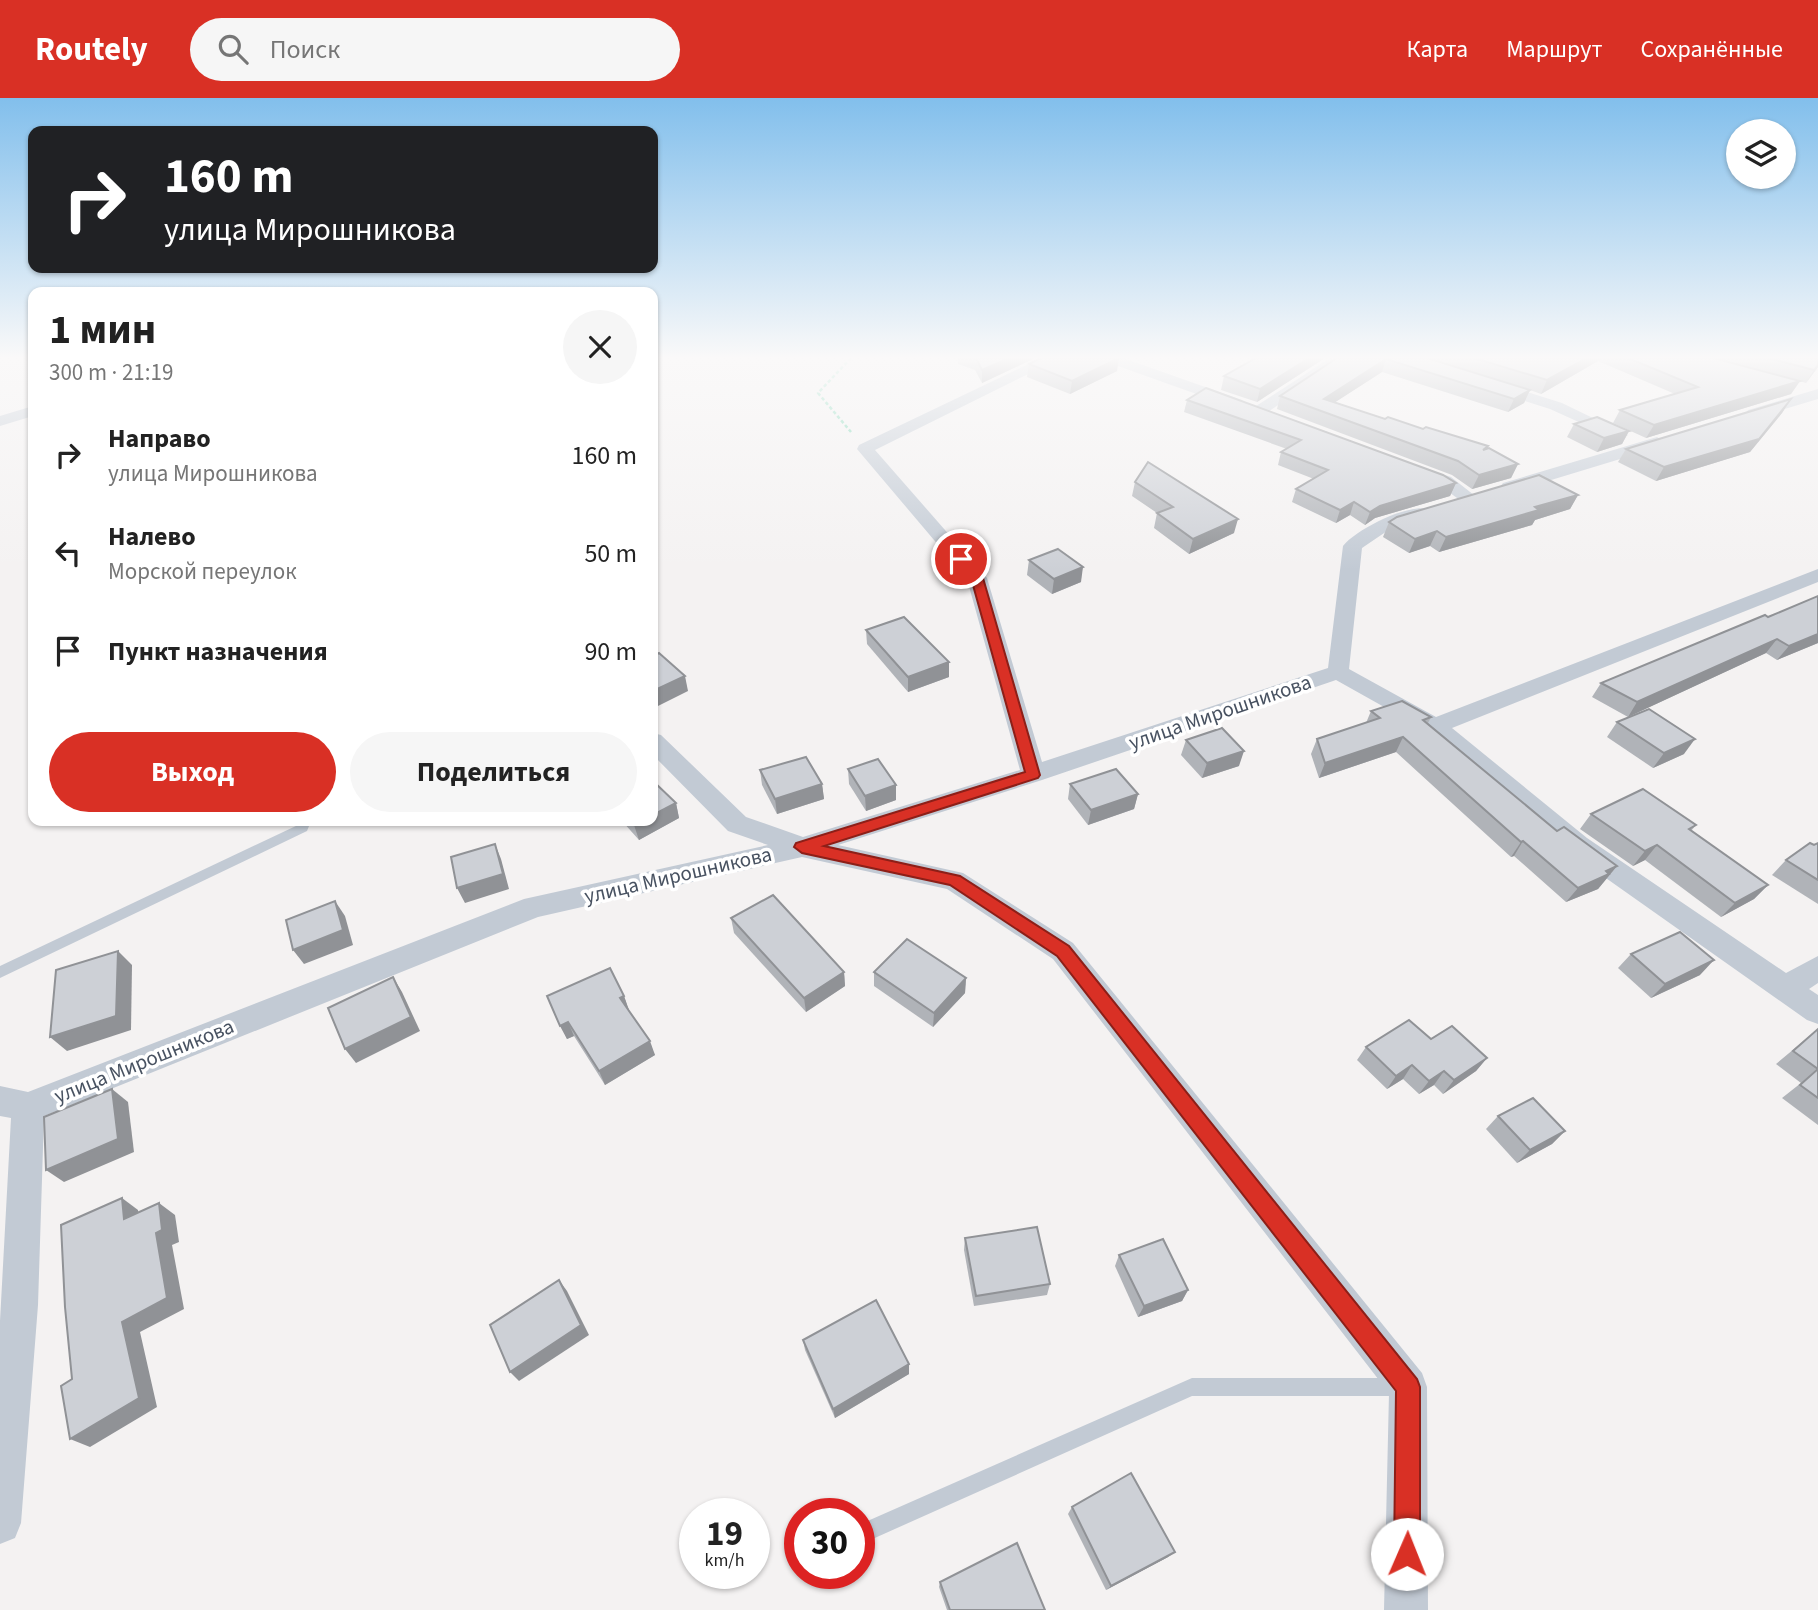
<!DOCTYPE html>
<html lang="ru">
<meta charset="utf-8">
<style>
body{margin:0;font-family:"Source Sans 3",sans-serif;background:#f6f6f6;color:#222;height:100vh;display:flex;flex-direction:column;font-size:26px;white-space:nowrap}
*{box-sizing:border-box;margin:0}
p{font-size:23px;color:#767676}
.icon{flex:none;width:38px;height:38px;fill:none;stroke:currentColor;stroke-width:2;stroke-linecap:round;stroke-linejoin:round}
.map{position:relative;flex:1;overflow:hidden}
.details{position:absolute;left:28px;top:189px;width:630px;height:539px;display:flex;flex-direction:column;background:#fff;border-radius:14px;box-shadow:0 2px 5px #0004}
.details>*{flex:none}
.top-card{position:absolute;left:28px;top:28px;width:630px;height:147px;border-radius:14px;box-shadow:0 2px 5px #0004;background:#202124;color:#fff;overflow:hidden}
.controls{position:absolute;left:1726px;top:21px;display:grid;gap:14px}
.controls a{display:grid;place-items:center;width:70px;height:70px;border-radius:50%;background:#fff;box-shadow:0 2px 5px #0004;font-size:35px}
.speed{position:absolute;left:679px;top:1400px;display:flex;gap:14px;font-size:35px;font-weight:700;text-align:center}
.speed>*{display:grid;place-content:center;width:91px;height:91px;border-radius:50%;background:#fff;box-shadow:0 2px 5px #0004;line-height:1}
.speed small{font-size:18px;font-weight:400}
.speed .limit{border:10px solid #d22;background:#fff;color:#111}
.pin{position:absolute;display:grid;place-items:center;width:60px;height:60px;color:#fff;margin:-30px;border:4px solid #fff;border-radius:50%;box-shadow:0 2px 7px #0007}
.me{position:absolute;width:77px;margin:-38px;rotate:1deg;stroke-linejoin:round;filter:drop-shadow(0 0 5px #0008)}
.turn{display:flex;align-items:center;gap:24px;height:147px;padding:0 21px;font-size:32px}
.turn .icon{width:91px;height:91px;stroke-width:2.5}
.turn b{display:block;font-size:49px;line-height:60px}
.round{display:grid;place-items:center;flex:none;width:74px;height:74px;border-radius:37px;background:#f6f6f6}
.overview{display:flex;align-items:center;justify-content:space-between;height:119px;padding:0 21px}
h1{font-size:42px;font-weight:700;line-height:52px}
.button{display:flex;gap:14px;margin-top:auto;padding:14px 21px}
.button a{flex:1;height:80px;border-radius:42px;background:#d93025;color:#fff;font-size:28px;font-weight:700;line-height:80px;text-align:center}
.button a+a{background:#f6f6f6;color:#222}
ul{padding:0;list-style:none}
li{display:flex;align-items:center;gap:21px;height:98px;padding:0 21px}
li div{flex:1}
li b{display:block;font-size:26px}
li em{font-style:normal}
header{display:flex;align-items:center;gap:42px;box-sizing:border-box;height:98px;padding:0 35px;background:#d93025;color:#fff}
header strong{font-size:33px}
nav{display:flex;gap:38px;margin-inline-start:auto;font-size:24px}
.search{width:490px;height:63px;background:#f6f6f6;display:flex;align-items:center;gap:18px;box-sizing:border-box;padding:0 24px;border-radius:38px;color:#767676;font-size:26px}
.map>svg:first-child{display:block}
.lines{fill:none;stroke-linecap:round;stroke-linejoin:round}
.path{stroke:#74d4b0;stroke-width:2.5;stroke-dasharray:3.5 2.5;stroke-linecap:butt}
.lane{fill:#c2cad4;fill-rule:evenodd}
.street{fill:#c2cad4;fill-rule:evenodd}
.wall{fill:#b0b3b8}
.shaded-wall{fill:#909296}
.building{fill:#cdd0d6;stroke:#909296;stroke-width:2}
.route{fill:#d93025;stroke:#8d1f18;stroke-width:2}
.labels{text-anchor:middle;stroke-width:7;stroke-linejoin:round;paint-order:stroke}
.street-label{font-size:21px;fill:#485261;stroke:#fff}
</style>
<header>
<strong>Routely</strong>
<div class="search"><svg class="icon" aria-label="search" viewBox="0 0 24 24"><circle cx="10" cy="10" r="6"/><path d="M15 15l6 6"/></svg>Поиск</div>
<nav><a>Карта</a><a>Маршрут</a><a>Сохранённые</a></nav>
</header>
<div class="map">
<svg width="1818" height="1512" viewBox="0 0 1818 1512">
<rect width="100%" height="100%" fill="#f4f2f2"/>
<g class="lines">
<polyline class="path" points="851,260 818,295 851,334"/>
<g class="lane">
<polygon points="299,723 311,723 307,733 0,880 0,868 298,727"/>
<polygon points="1192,1280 1401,1280 1407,1283 1410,1289 1407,1295 1401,1298 1192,1298 877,1439 870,1442 863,1439 860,1432 863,1425"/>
</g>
<g class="street">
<path d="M 1041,260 L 1060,260 L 875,352 L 987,480 L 1042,664 L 1328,570 L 1343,448 C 1357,431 1407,406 1428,411 L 1431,415 L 1428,419 L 1390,431 L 1362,450 L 1349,571 L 1436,619 L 1818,471 L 1818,484 L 1452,630 L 1587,740 L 1786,875 L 1818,858 L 1818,885 L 1809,891 L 1818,897 L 1818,926 L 1807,922 L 1569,754 L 1427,633 L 1336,582 L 1042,682 L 838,747 L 963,775 L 1073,845 L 1422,1275 L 1427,1289 L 1428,1512 L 1384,1512 L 1389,1295 L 1053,861 L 947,791 L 802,759 L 538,819 L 44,1018 L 38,1207 L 21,1425 L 15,1440 L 0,1446 L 0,1223 L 11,1020 L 0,1018 L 0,988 L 28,994 L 524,801 L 768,747 L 728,733 L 653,657 L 653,635 L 661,637 L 746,719 L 803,739 L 1020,672 L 967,481 L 857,351 L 859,347 Z"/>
<polygon points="1102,260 1123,260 1242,302 1244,305 1242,308 1230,308 1104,263"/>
<polygon points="1330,260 1347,260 1265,316 1253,316 1251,313 1253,310"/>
<polygon points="1492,283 1562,305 1628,337 1620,342 1614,340 1550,311 1487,291 1484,288 1487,285"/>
<polygon points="1818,291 1818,301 1754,320 1746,315 1748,312"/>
<polygon points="33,308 33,318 0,328 0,318"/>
<polygon points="1657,339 1665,344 1663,348 1515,393 1509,394 1500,389 1503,385"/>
<polygon points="1423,370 1451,379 1479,401 1476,405 1464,405 1439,387 1417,379 1414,375"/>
</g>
</g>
<g class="wall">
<polygon points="958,260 1035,260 982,285 975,272 958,266"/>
<polygon points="1325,260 1257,304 1221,292 1224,278"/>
<polygon points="1337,260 1818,260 1818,269 1806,285 1800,283 1791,296 1646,340 1613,325 1620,312 1675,296 1598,263 1541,296 1530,292 1524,305 1508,314 1382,274 1335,304 1385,321 1488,348 1486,351 1518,366 1511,380 1472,391 1452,377 1277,311 1280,298"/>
<polygon points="1029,266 1117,273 1070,296 1027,279"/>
<polygon points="1791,301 1782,315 1750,354 1656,383 1618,364 1626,351"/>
<polygon points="1187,302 1456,385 1450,398 1375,420 1365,427 1350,417 1336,425 1292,404 1296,391 1314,381 1278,367 1281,354 1287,351 1184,314"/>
<polygon points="1574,326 1629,333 1622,346 1597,354 1567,339"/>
<polygon points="1135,384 1234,435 1189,456 1154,430 1157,415 1132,398"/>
<polygon points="1578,397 1570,411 1535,422 1532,427 1439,454 1430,448 1409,455 1383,439 1389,424"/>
<polygon points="1029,462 1081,484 1052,496 1027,477"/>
<polygon points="1765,517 1818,545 1777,562 1766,555 1628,619 1592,599 1601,585"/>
<polygon points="866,532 949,564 949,579 908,594 867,546"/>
<polygon points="1371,613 1431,619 1428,625 1557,733 1617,768 1598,791 1566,804 1514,758 1511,759 1396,654 1319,680 1311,656 1317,641 1366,625"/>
<polygon points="1617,624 1684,656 1653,670 1607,639"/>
<polygon points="1186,642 1239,668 1202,680 1181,657"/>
<polygon points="848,671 896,702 866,713 849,686"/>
<polygon points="760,672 822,686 824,701 777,716 762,687"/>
<polygon points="1070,686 1138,696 1134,711 1088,727 1068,701"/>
<polygon points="676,705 679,720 639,742 622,723 653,723"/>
<polygon points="1591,716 1696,727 1691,733 1768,787 1754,801 1721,819 1645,762 1633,768 1580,731"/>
<polygon points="1818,745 1818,806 1772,777 1786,762"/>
<polygon points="731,820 844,874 845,888 806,914 734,835"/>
<polygon points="1631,856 1700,877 1651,900 1618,870"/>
<polygon points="874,874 966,880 965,895 933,929 874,888"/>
<polygon points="547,898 624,898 629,913 655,957 605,987 574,938 567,941"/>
<polygon points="1818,931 1818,1027 1782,1000 1801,985 1776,966"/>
<polygon points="1431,941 1487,960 1476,973 1443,996 1434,987 1419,996 1403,981 1387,991 1357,962 1366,949"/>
<polygon points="1498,1018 1565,1033 1552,1046 1517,1065 1486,1031"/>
<polygon points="965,1140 1050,1186 1047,1197 974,1208 964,1152"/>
<polygon points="1119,1157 1188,1192 1182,1203 1138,1219 1115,1168"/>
<polygon points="803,1242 909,1276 835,1320 805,1252"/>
<polygon points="1072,1409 1168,1459 1106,1492 1068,1416"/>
<polygon points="940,1484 1045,1512 947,1512 939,1489"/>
</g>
<g class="shaded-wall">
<polygon points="1009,260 1035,260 982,285 982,272"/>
<polygon points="1119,260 1117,273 1070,296 1072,283"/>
<polygon points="1309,260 1325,260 1257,304 1260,291"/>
<polygon points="1587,260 1599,260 1598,263 1541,296 1547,282"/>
<polygon points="1386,261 1382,274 1320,314 1324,301"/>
<polygon points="1818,267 1818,269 1806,285 1814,272"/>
<polygon points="1800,283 1791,296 1646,340 1654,327"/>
<polygon points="1530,292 1524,305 1508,314 1514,301"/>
<polygon points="1791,301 1782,315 1750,354 1656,383 1664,369"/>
<polygon points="1629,333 1622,346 1597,354 1604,340"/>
<polygon points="1518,366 1511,380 1472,391 1479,377"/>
<polygon points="1456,385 1450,398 1375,420 1365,427 1370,414 1380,408"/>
<polygon points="1578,397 1570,411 1535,422 1532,427 1439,454 1446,439 1535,409"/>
<polygon points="1354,404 1350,417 1336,425 1340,412"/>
<polygon points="1238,421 1234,435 1189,456 1193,441"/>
<polygon points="1437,433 1430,448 1409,455 1415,441"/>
<polygon points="1083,469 1081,484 1052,496 1054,481"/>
<polygon points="1818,536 1818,545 1777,562 1789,548"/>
<polygon points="1777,541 1766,555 1628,619 1637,604"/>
<polygon points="949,564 949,579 908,594 908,579"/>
<polygon points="685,578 688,593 656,609 653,593"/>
<polygon points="1403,639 1396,654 1319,680 1325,665"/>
<polygon points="1695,641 1684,656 1653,670 1664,655"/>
<polygon points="1244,653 1239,668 1202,680 1207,665"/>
<polygon points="822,686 824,701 777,716 775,701"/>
<polygon points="896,687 896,702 866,713 865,698"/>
<polygon points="1138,696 1134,711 1088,727 1091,712"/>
<polygon points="676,705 679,720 639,742 634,727 642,723 653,723 653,717"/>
<polygon points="1523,743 1514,758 1511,759 1521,744"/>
<polygon points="495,746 501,761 509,791 465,805 457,790"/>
<polygon points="1657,747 1645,762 1633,768 1645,753"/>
<polygon points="1617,768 1598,791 1566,804 1578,790"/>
<polygon points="1768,787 1754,801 1721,819 1735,805"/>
<polygon points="335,803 345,818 353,847 304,866 293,852"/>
<polygon points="118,853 132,867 131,932 67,953 50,939"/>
<polygon points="1714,862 1700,877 1651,900 1665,886"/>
<polygon points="844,874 845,888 806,914 804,900"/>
<polygon points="393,879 402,894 420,933 356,965 345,951"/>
<polygon points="966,880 965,895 933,929 934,915"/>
<polygon points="624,898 629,912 625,914 620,900"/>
<polygon points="568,924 574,938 567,941 560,928"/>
<polygon points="650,943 655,957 605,987 599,973"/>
<polygon points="1487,960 1476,973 1443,996 1454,982"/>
<polygon points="1412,967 1403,981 1387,991 1396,978"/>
<polygon points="1444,973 1434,987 1419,996 1429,983"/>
<polygon points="112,991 128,1004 134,1054 64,1084 46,1072"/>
<polygon points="1565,1033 1552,1046 1517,1065 1530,1052"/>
<polygon points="122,1100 138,1112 141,1133 124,1121"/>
<polygon points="159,1105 175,1117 179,1144 172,1147 184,1211 140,1234 157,1309 90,1349 70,1341 122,1224 156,1135"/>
<polygon points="559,1182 567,1193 589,1237 519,1283 510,1274"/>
<polygon points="1188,1192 1182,1203 1138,1219 1144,1208"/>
<polygon points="909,1266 909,1276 835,1320 833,1311"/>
<polygon points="1175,1454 1168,1459 1106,1492 1111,1488"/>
</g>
<g class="building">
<polygon points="976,260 1009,260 982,272"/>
<polygon points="1041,260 1119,260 1072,283 1029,266"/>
<polygon points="1256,260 1309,260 1260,291 1224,278"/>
<polygon points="1337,260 1427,260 1530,292 1514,301 1386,261 1324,301 1385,321 1388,319 1423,331 1426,329 1488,348 1483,352 1489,350 1518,366 1479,377 1458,363 1280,298"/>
<polygon points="1474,260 1587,260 1547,282"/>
<polygon points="1628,260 1713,260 1800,283 1654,327 1620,312 1698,289"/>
<polygon points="1768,260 1818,260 1818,267 1814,272"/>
<polygon points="1206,290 1443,377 1456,385 1380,408 1370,414 1354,404 1340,412 1296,391 1328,372 1281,354 1301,342 1187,302"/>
<polygon points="1791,301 1759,341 1664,369 1626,351"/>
<polygon points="1597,319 1629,333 1604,340 1574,326"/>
<polygon points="1148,364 1238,421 1193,441 1157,415 1173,409 1135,384"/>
<polygon points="1539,377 1578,397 1535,409 1539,412 1446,439 1437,433 1415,441 1389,424 1397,419"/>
<polygon points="1058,451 1083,469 1054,481 1029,462"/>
<polygon points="1818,498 1818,536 1789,548 1777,541 1637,604 1601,585 1765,517 1768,519"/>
<polygon points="904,519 949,564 908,579 866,532"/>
<polygon points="659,555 685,578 653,593 653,558"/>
<polygon points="1402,603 1431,619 1423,622 1557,733 1564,729 1617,768 1606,773 1609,776 1578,790 1523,743 1521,744 1403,639 1325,665 1317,641 1380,620 1371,613"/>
<polygon points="1649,611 1695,641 1664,655 1617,624"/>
<polygon points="1222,630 1244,653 1207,665 1186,642"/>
<polygon points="806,659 822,686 775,701 760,672"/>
<polygon points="878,661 896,687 865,698 848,671"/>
<polygon points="1116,671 1138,696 1091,712 1070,686"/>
<polygon points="653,683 676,705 653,717"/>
<polygon points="1643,691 1696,727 1689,731 1768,787 1735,805 1657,747 1645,753 1591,716"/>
<polygon points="631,723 642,723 634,727"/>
<polygon points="1810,745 1814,747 1818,745 1818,782 1786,762"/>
<polygon points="495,746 503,776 457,790 451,759"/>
<polygon points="773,797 844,874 804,900 731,820"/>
<polygon points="335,803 343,832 293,852 286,822"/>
<polygon points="1680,834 1714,862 1665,886 1631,856"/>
<polygon points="907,841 966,880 934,915 874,874"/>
<polygon points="118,853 116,918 50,939 56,872"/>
<polygon points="610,870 624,898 620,900 650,943 599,973 568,924 560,928 547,898"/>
<polygon points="393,879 411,919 345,951 328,910"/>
<polygon points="1409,922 1431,941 1452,928 1487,960 1454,982 1444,973 1429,983 1412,967 1396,978 1366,949"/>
<polygon points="1818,931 1818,971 1793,953"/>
<polygon points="1818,971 1818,1000 1800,987"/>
<polygon points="112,991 118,1041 46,1072 44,1019"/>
<polygon points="1533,1000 1565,1033 1530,1052 1498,1018"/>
<polygon points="122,1100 124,1121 159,1105 162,1132 156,1135 167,1200 122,1224 139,1300 70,1341 61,1288 72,1281 65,1209 61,1127"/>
<polygon points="1037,1129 1050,1186 976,1198 965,1140"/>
<polygon points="1163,1141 1188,1192 1144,1208 1119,1157"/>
<polygon points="559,1182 581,1227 510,1274 490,1227"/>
<polygon points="876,1202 909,1266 833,1311 803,1242"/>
<polygon points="1131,1375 1175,1454 1111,1488 1072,1409"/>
<polygon points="1017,1445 1045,1512 950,1512 940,1484"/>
</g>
<linearGradient id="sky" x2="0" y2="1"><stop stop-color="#82bfec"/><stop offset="0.55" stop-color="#faf9f9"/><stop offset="1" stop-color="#faf9f9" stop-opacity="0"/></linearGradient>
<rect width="1818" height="472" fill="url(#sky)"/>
<polygon class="route" points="957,459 965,459 983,480 1040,677 1038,680 824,748 960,778 1069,848 1417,1281 1420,1289 1420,1456 1416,1465 1407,1469 1398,1465 1394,1456 1396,1293 1057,858 950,787 802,755 794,749 796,745 1025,674 971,480 955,461"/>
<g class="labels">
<g class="street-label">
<text transform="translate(1220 614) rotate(-19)" y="7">улица Мирошникова</text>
<text transform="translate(678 777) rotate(-13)" y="7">улица Мирошникова</text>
<text transform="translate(144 963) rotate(-22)" y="7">улица Мирошникова</text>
</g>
</g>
</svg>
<div class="controls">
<a><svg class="icon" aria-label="layers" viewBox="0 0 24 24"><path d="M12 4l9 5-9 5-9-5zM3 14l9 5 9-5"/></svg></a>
</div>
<div class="speed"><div>19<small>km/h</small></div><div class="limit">30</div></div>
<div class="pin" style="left:961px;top:461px;background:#d93025"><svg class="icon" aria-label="arrive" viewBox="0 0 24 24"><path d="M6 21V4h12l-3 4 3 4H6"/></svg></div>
<svg class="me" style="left:1407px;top:1456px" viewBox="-20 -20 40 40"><circle r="19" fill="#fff"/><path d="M0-13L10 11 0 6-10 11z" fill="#d93025"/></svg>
<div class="top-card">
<div class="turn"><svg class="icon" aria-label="right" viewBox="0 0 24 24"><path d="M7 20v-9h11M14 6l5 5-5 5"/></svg><div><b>160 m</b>улица Мирошникова</div></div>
</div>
<section class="details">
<div class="overview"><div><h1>1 мин</h1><p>300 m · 21:19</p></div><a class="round"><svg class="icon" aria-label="close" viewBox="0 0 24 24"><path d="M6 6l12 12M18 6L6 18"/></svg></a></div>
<ul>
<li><svg class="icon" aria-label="right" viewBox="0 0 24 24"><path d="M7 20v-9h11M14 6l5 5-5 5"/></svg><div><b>Направо</b><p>улица Мирошникова</p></div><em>160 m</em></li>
<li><svg class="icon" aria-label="left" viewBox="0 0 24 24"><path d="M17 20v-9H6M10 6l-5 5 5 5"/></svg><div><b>Налево</b><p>Морской переулок</p></div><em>50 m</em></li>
<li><svg class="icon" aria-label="arrive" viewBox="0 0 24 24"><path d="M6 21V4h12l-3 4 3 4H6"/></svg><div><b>Пункт назначения</b></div><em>90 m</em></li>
</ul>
<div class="button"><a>Выход</a><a>Поделиться</a></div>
</section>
</div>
